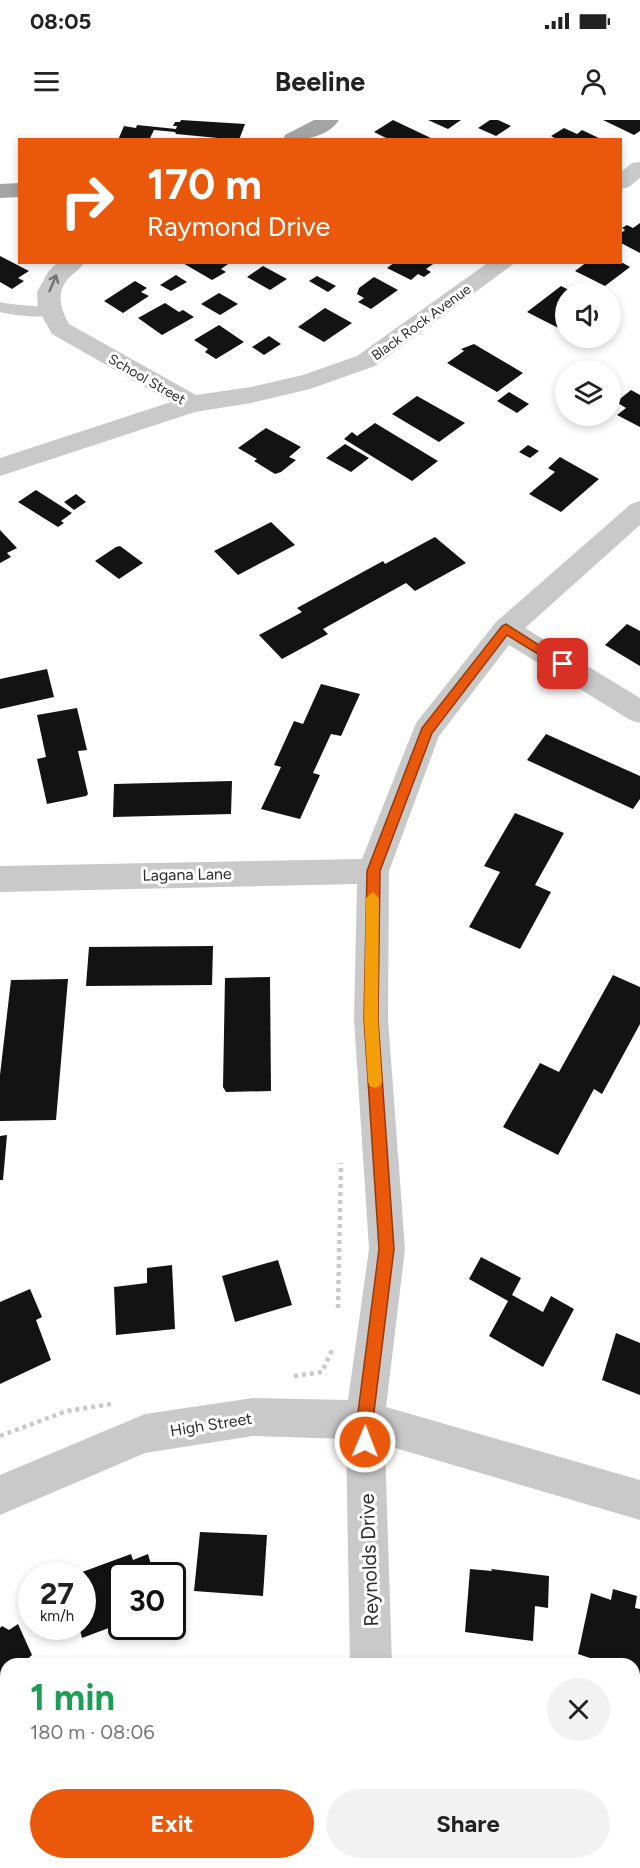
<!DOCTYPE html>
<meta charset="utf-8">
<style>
body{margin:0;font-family:Figtree,sans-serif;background:#f2f2f2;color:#222;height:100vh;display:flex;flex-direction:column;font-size:22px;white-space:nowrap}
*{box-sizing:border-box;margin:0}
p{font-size:20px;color:#767676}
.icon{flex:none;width:33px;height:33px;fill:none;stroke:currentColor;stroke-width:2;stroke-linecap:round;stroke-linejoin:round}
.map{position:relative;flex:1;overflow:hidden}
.drawer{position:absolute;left:0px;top:1538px;width:640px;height:212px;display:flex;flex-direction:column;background:#fff;border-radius:18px 18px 0 0;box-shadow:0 3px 9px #0003}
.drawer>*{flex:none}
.banner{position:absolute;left:18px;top:18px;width:604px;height:126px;border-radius:0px;box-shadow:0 3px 9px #0003;background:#ea580c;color:#fff;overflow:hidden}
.controls{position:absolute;left:555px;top:162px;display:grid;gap:12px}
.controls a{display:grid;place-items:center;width:66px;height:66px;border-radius:50%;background:#fff;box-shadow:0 3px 9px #0003;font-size:30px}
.speed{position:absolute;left:18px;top:1442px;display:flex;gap:12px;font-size:30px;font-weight:700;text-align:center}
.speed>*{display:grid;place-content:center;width:78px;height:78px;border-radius:50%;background:#fff;box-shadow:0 3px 9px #0003;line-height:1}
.speed small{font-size:15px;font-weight:400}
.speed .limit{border:3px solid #111;border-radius:9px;background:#fff;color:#111}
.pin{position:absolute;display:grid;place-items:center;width:51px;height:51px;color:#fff;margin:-26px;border-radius:12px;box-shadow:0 3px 9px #0006}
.me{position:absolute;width:66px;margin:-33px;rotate:1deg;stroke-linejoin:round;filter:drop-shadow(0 0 4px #0008)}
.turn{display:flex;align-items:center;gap:21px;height:126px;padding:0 30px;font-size:27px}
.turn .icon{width:78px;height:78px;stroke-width:2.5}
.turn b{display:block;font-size:42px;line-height:51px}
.round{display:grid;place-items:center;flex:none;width:63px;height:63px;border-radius:32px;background:#f2f2f2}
.overview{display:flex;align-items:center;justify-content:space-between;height:102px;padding:0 30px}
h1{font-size:36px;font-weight:700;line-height:45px;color:#1e9e55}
.action{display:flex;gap:12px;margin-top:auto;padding:12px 30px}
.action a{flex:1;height:69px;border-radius:36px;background:#ea580c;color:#fff;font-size:24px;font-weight:700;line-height:69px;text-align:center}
.action a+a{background:#f2f2f2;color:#222}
.status{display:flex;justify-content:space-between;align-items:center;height:42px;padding:0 30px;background:#fff;direction:ltr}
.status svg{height:16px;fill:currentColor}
header{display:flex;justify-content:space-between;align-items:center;height:78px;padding:0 30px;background:#fff;font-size:27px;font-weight:700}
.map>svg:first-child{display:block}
.building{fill:#131313}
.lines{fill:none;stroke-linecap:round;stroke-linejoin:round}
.path{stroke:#c9c9c9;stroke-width:4.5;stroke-dasharray:4 4;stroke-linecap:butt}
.lane{fill:#c9c9c9;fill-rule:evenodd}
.street{fill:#c9c9c9;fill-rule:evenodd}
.primary{fill:#a4a4a4;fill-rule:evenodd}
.oneway{stroke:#737373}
.route{fill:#ea580c;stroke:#983908;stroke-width:1.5}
.slow{fill:#f59e0b}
.labels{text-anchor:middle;stroke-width:6;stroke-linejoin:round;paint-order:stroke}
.far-street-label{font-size:14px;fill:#2c2c2c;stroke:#fff}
.street-label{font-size:16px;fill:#2c2c2c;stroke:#fff}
.near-street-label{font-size:20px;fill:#2c2c2c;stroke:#fff}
</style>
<div class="status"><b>08:05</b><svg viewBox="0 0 49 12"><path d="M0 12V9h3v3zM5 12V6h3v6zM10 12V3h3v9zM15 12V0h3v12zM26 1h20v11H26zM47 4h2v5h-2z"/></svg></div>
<header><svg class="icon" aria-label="menu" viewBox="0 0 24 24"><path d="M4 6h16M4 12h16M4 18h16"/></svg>Beeline<svg class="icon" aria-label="person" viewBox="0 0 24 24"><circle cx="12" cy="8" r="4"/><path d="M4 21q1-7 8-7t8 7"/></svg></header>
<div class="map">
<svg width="640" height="1748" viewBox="0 0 640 1748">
<rect width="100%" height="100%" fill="#fff"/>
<g class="building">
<polygon points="181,0 245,4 239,20 176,14 175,12 154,10 149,20 118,20 124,6 136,8 137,5 176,9 177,6 173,6 175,2 180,2"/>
<polygon points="393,0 435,20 390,20 374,12"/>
<polygon points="428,0 461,0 448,9"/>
<polygon points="490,0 498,0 511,6 496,16 478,8"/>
<polygon points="603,0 640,0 640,11 634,15"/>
<polygon points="564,8 577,14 582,10 603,20 558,20 551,16"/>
<polygon points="640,103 640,133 621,123 621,113 625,110 622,108 627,105 633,108"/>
<polygon points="0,136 29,151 18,158 24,161 12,169 0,162"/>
<polygon points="181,142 231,142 221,149 226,152 212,160"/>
<polygon points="395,142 436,142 426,149 431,152 424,157 418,154 411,160 387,148"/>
<polygon points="587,142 621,142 630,147 605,166 575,151"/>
<polygon points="263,146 287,159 270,170 247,157"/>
<polygon points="176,155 187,162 171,171 160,165"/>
<polygon points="317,156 336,166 328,172 309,161"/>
<polygon points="374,157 398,170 371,189 358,182 364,178 357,174 359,168"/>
<polygon points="135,161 147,168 141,172 149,176 123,193 104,181"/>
<polygon points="561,166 573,172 566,172 566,212 527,192"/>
<polygon points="219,173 238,184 220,195 201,184"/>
<polygon points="165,183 179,192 183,190 194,197 162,215 138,198"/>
<polygon points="325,188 352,203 324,222 298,207"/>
<polygon points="219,205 244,222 216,239 205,232 208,229 194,220"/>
<polygon points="269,216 281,224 264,235 252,227"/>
<polygon points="474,224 523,253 497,272 447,243 464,231 461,229"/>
<polygon points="631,270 640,275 640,307 617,295 626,288 616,282"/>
<polygon points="509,272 529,284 517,293 497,281"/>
<polygon points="417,276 465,303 439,322 392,294"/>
<polygon points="375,303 438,341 412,361 344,319 352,312 357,316"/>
<polygon points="266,308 301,327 289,337 296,340 281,352 275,354 254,341 257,339 238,328"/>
<polygon points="345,324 369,338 351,352 326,338"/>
<polygon points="528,325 539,331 530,338 519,332"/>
<polygon points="560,337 599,359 561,392 529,374 555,352 548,348"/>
<polygon points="36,370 72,393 61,401 64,403 58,407 18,382"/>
<polygon points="76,374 86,382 74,390 64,382"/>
<polygon points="271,402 295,425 238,455 214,431"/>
<polygon points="0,410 17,428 7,433 11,437 0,443"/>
<polygon points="435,417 466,443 415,471 406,463 323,509 328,514 282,539 259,515 302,492 297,488 383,441 385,444"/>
<polygon points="120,426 143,443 119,459 95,441 116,427"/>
<polygon points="627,504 640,511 640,546 605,525"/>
<polygon points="47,549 54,577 0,589 0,559"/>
<polygon points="321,564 360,574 341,616 331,614 313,653 320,655 300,699 261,689 281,647 274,645 294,601 303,604"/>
<polygon points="77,588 87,630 78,631 88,674 86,676 47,684 37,639 46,637 37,595"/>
<polygon points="546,614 640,656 640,679 633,689 527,640"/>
<polygon points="232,661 231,694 113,697 114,664"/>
<polygon points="515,693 564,713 535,765 551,772 520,829 469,807 500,752 484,746"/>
<polygon points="213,826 212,865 86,866 89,827"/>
<polygon points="613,855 640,867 640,904 602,974 594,969 558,1035 503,1007 540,943 559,952"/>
<polygon points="270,857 271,971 226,972 223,967 225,858"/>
<polygon points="68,859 56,1000 0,1001 0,955 11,860"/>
<polygon points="7,1015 3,1060 0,1060 0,1016"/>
<polygon points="481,1137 521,1158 512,1175 543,1192 551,1176 574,1189 543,1247 489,1216 508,1181 469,1159"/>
<polygon points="278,1140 292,1185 235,1202 222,1156"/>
<polygon points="172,1145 175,1209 116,1215 114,1167 147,1163 147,1148"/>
<polygon points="30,1169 42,1197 36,1200 51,1240 0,1264 0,1182"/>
<polygon points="616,1213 640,1223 640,1275 602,1260"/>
<polygon points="200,1412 267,1415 263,1476 194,1471"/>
<polygon points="131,1434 133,1440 148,1434 154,1455 122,1455 122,1503 82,1518 79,1506 82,1506 82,1455 74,1455"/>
<polygon points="470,1449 492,1451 491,1449 549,1456 548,1488 535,1486 533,1521 465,1512"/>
<polygon points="613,1469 637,1476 635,1488 640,1489 640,1554 634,1552 634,1544 608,1544 578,1534 591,1473 611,1480"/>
<polygon points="18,1504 32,1535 22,1544 6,1544 6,1576 0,1580 0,1508 2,1506 9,1510"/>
<polygon points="634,1672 640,1674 640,1700 634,1698"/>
<polygon points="159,1743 229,1743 230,1748 159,1748"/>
</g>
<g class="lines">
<g class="path">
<polyline points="338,1188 341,1043"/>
<polyline points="294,1256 322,1252 333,1228"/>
<polyline points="0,1316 67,1291 111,1284"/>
</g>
<path class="lane" d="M 0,182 C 13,186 51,185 57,191 C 48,201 13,195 0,192 Z"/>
<g class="street">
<polygon points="640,42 640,58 629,67 621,69 621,52 632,43"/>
<path d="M 58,142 L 85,142 C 81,148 76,151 71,156 C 55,170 60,188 69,204 L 196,275 L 251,267 L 303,255 L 357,236 L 489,142 L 516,142 L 375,246 L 310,269 L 251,283 L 195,292 L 0,356 L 0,338 L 171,282 L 52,214 L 38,189 L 37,172 L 48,152 Z"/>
<polygon points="640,381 640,405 525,508 640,578 640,603 630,600 509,525 439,616 389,751 388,899 405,1129 386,1287 640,1360 640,1400 385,1325 392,1544 350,1544 346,1319 253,1316 145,1333 0,1395 0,1355 145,1294 253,1278 348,1280 369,1129 354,899 357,764 0,772 0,746 362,739 416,603 496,502 631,384"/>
<polygon points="356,1743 400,1743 402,1748 356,1748"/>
</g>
<g class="primary">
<path d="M 314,0 L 339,0 C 327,18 303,20 283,20 L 285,15 Z"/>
<polygon points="20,63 20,77 0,78 0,64"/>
</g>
</g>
<defs><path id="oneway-shaft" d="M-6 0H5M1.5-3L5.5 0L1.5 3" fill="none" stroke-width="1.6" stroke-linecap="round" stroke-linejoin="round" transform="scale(1.5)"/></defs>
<use class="oneway" href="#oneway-shaft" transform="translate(53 163) rotate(-67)"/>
<polygon class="route" points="506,504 569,544 563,549 559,547 507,515 432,613 380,751 378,899 394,1129 373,1300 374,1322 371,1328 365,1330 360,1328 357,1300 379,1129 364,899 367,751 422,608 502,506"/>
<polygon class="slow" points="373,772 379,778 378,899 382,962 380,966 375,968 370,966 368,962 364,899 366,778"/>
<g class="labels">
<g class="far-street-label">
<text transform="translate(421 202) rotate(-36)" y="5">Black Rock Avenue</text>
<text transform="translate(147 259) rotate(30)" y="5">School Street</text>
</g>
<g class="street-label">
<text transform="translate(187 754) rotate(-1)" y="6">Lagana Lane</text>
<text transform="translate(211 1304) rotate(-9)" y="6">High Street</text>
</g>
<g class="near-street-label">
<text transform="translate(369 1440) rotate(-92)" y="7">Reynolds Drive</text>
</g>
</g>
</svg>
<div class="controls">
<a><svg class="icon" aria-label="sound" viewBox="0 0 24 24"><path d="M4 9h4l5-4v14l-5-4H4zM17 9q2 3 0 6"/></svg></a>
<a><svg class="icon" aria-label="layers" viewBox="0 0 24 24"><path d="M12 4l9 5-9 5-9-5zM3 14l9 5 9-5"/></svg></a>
</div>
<div class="speed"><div>27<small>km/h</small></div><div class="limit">30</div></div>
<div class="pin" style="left:563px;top:544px;background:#d93025"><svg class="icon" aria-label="arrive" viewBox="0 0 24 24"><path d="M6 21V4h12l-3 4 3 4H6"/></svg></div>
<svg class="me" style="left:365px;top:1322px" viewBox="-20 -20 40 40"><circle r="17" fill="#ea580c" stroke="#fff" stroke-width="3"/><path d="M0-11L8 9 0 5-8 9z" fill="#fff"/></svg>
<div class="banner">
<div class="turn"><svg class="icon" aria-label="right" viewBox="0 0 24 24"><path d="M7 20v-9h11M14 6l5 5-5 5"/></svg><div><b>170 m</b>Raymond Drive</div></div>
</div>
<section class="drawer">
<div class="overview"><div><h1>1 min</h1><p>180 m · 08:06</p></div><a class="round"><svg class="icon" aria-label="close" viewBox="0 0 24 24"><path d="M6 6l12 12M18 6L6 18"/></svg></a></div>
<div class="action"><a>Exit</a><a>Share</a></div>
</section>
</div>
